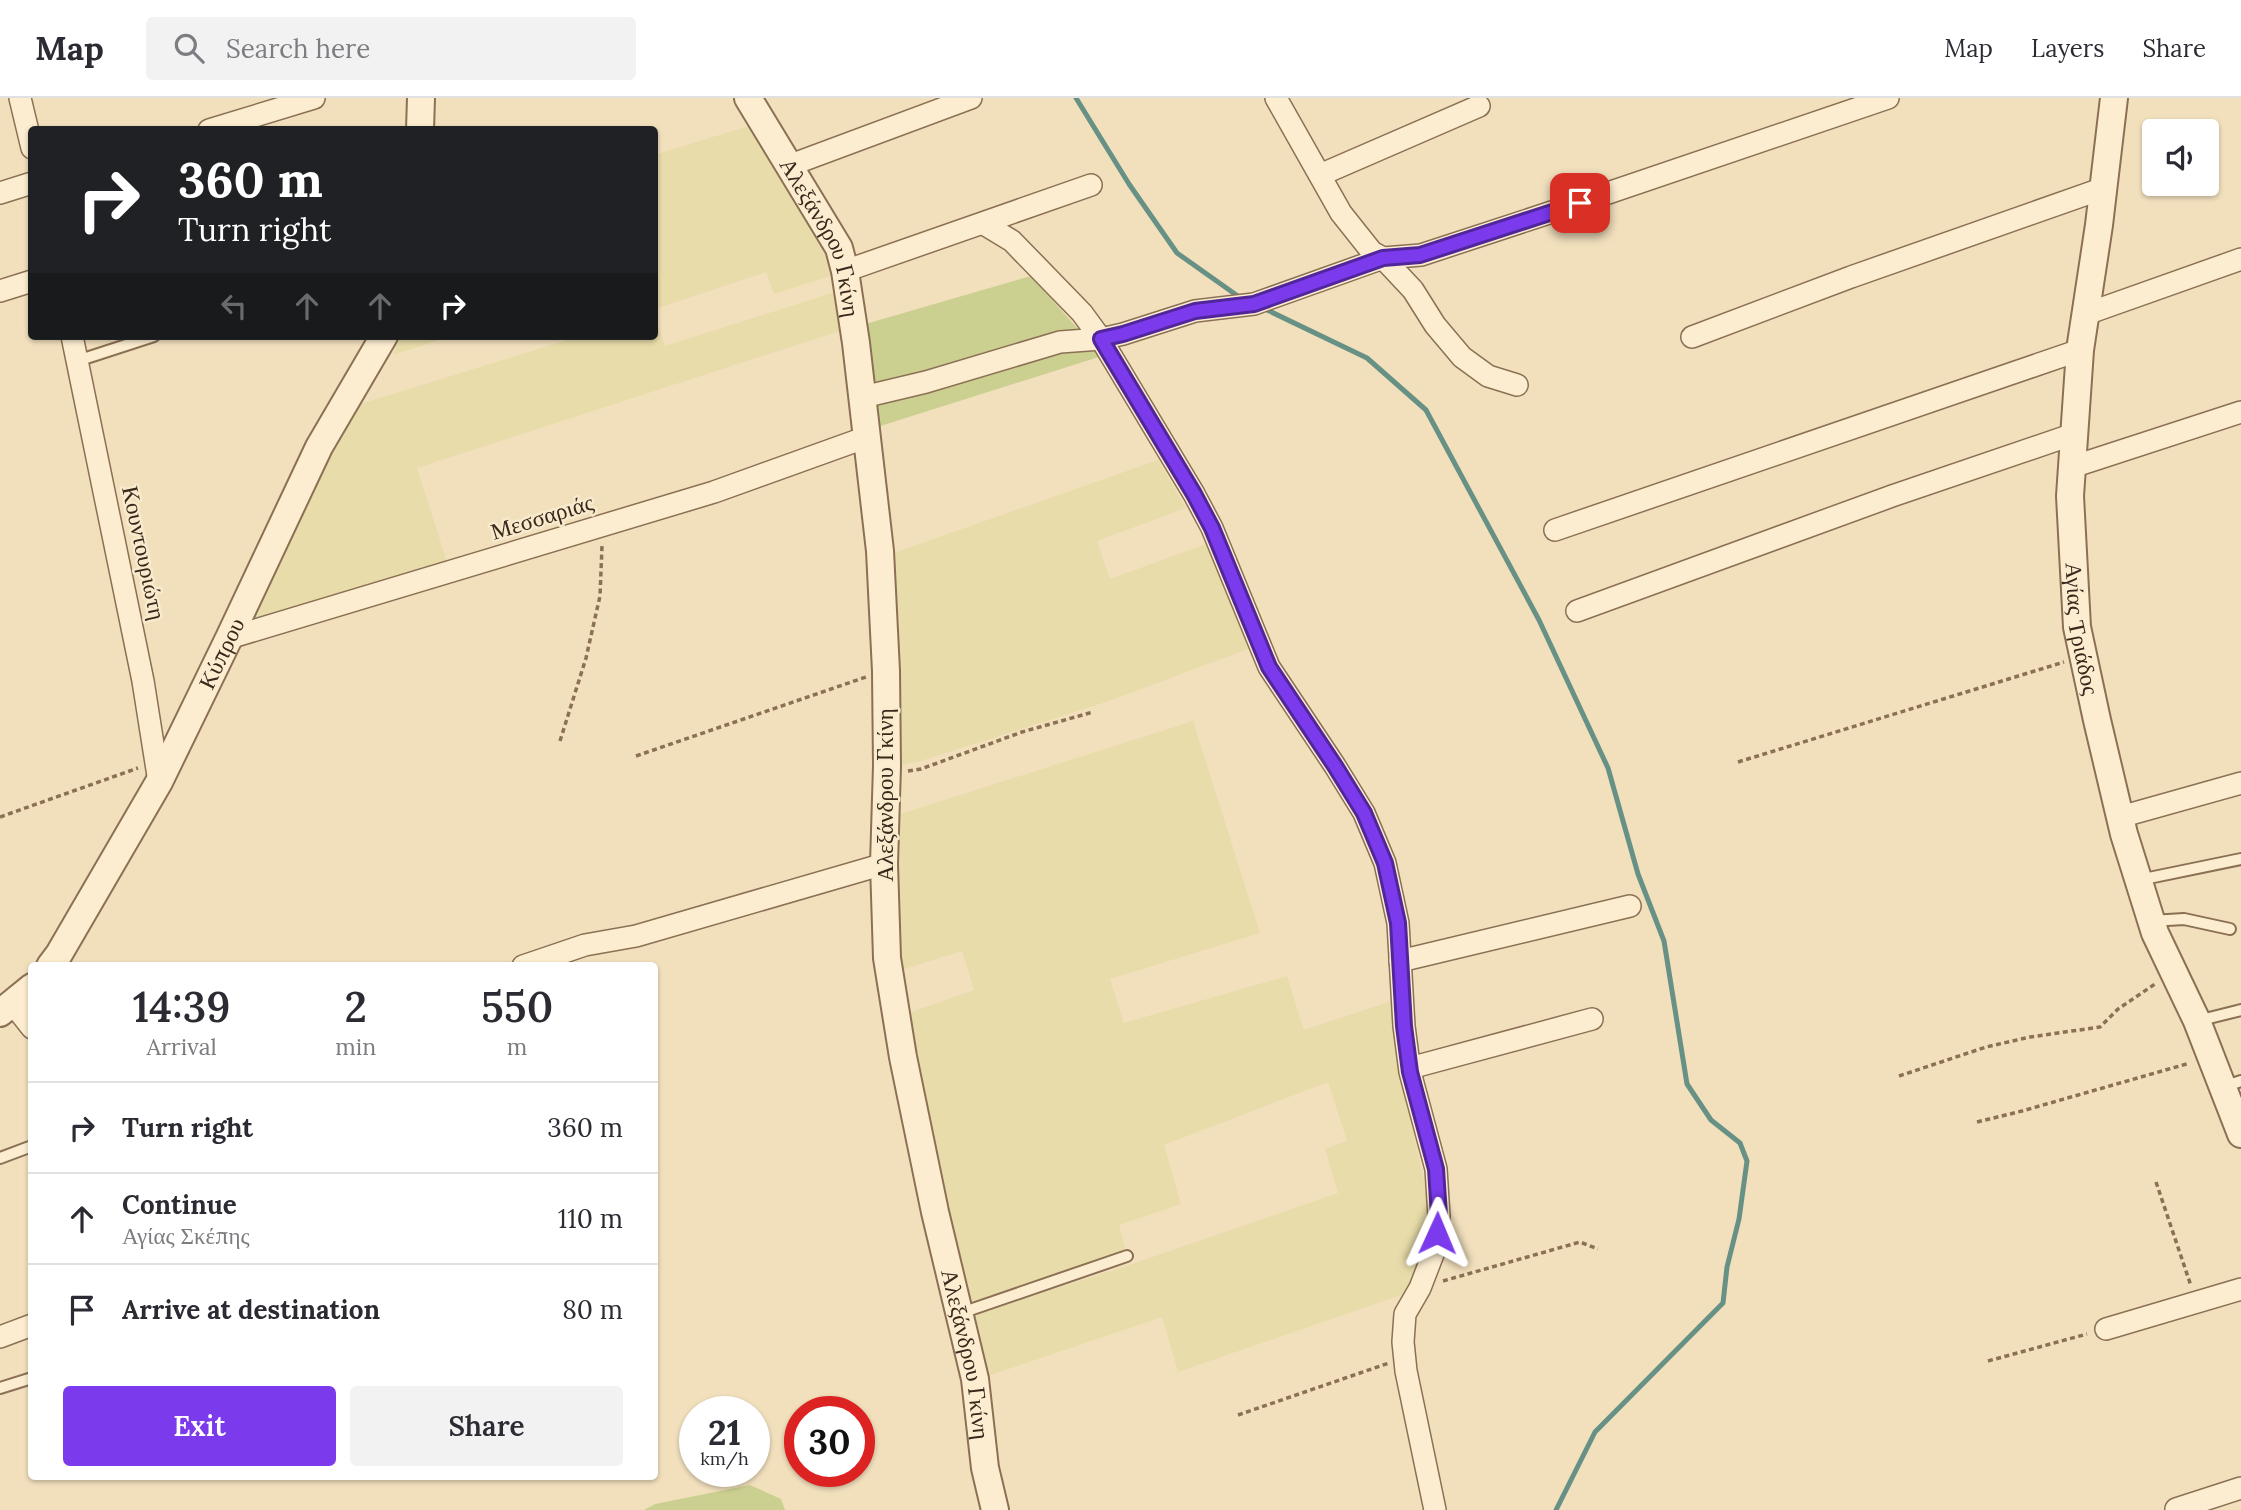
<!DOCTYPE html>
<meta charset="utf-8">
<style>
body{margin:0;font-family:Lora,serif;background:#f2f2f3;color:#2b2b33;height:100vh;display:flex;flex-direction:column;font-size:26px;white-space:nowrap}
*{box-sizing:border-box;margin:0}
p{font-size:23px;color:#7c7c81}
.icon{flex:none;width:38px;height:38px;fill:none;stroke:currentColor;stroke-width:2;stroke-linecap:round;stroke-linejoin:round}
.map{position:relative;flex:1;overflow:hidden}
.sheet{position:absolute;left:28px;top:864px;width:630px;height:518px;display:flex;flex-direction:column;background:#fff;border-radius:7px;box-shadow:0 2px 5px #0004}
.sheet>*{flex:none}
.top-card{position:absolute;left:28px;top:28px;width:630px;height:214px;border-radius:7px;box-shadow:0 2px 5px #0004;background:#202124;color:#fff;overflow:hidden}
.tools{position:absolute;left:2142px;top:21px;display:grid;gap:14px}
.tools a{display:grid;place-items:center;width:77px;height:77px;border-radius:7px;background:#fff;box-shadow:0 2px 5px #0004;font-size:35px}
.speed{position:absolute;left:679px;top:1298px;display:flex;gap:14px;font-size:35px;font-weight:700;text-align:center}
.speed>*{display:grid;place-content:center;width:91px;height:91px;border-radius:50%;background:#fff;box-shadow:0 2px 5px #0004;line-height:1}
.speed small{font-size:18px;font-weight:400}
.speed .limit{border:10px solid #d22;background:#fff;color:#111}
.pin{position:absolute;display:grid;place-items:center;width:60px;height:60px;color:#fff;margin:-30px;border-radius:14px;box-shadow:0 4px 10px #0006}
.me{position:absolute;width:77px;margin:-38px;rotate:1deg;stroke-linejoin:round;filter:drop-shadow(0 0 5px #0008)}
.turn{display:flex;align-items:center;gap:24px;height:147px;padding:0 35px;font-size:32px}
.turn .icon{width:91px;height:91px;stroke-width:2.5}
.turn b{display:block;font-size:49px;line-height:60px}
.lanes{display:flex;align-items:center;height:66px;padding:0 35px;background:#0003;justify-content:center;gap:35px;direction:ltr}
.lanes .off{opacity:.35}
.eta{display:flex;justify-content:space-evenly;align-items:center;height:119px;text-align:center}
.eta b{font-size:42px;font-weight:600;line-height:49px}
.primary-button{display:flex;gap:14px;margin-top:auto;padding:14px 35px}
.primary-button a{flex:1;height:80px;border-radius:7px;background:#7c3aed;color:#fff;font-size:28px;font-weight:600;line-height:80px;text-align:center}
.primary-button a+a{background:#f2f2f3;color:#2b2b33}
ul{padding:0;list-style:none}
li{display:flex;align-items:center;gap:21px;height:91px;padding:0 35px;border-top:2px solid #e1e1e2}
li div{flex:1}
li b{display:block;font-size:26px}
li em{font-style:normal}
header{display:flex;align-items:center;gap:42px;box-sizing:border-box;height:98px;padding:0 35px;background:#fff;border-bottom:2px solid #e1e1e2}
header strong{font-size:33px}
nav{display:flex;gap:38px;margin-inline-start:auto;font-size:24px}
.search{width:490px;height:63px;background:#f2f2f3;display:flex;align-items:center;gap:18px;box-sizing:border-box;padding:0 24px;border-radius:7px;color:#7c7c81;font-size:26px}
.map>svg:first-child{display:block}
.farmland{fill:#e8dcaa}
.green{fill:#cbd090}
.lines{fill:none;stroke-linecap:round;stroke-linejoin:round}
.stream{stroke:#689185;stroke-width:5}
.service-casing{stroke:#8b7054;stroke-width:14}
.minor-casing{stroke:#8b7054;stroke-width:24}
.tertiary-casing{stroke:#8b7054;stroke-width:30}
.path{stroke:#8b7054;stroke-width:3.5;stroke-dasharray:5 3.5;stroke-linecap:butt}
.service{stroke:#fcedd1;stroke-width:10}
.minor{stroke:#fcedd1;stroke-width:21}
.tertiary{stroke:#fcedd1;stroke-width:26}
.route-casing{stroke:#51269a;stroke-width:18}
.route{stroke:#7c3aed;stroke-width:12}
.labels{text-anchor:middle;stroke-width:5;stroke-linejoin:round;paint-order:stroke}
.street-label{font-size:23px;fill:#39281b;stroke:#f8eacd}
</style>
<header>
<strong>Map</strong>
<div class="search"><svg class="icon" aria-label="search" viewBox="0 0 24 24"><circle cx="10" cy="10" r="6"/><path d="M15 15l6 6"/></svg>Search here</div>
<nav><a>Map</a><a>Layers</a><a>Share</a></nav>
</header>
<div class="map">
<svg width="2241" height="1412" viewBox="0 0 2241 1412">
<rect width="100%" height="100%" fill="#f2e0bd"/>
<g class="farmland">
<polygon points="752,27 820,137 833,177 774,196 766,174 655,211 654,57"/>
<polygon points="835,194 840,233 417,370 447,464 253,527 246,512 324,362 357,307 567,242 566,238 654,238 655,218 665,248"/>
<polygon points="400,238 452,238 393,257"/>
<polygon points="1158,362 1186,410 1097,443 1110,481 1206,446 1253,549 1112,602 921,663 894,668 888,457"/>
<polygon points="1193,623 1260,835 1110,881 1124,925 1287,878 1304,932 1391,903 1398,964 1426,1092 1430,1125 1424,1159 1404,1196 1178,1274 1162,1219 985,1279 969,1218 1129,1167 1338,1095 1325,1051 1347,1043 1328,984 1164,1047 1181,1106 1119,1127 1126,1154 967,1208 903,917 974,892 962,853 898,873 894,718"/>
</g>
<g class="green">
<polygon points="1031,178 1102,258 874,330 862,227"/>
<polygon points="750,1387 781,1401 785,1412 644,1412 655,1406"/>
</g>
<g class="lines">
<g class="stream">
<polyline points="1076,0 1129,86 1177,155 1242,201"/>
<polyline points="1263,210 1367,260 1426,312 1539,522 1608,670 1638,776 1664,843 1687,986 1711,1022 1740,1045 1747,1063 1739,1121 1727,1169 1723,1205 1595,1334 1556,1412"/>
</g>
<defs>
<g id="service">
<polyline points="77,263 154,238"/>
<polyline points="2139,782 2241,761"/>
<polyline points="2151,823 2184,821 2230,831"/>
<polyline points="2197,923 2241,912"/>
<polyline points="2223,989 2241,983"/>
<polyline points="0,1060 32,1048"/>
<polyline points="961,1215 1127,1158"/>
<polyline points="0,1290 32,1280"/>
</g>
<g id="minor">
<polyline points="20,0 32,50"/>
<polyline points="1276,0 1341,115 1372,154 1383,160 1421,157 1555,113 1888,0"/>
<polyline points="209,32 314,0"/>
<polyline points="788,68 971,0"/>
<polyline points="1320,77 1479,8"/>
<polyline points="0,95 32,85"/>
<polyline points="984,126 1012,143 1082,215 1101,241 1194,396 1212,430 1269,569 1335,668 1364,715 1385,765 1398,825 1404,928 1410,974 1436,1071 1439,1118 1435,1151 1420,1190 1405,1216 1403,1244 1406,1273 1435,1412"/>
<polyline points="845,173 1091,87"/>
<polyline points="0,193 32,183"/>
<polyline points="2086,216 2241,161"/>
<polyline points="72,238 143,583 159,684"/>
<polyline points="1692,239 1851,179 2104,90"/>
<polyline points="863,299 926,284 1060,244 1101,241 1123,236 1195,213 1254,206 1383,160 1413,192 1435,227 1462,259 1488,278 1517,287"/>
<polyline points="2072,369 2241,314"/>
<polyline points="1555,432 2080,252"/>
<polyline points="1577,513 1892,398 2074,336"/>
<polyline points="229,540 714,394 867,339"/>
<polyline points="2120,719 2241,685"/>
<polyline points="1400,863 1630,808"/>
<polyline points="523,868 585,847 636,838 884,766"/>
<polyline points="13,906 32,930"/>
<polyline points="1410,970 1592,921"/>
<polyline points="2106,1231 2241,1191"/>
<polyline points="0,1239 32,1227"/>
<polyline points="2176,1411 2241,1390"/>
</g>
<g id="tertiary">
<path id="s1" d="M 748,0 L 839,150 L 845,173 L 856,245 L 880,453 L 886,573 L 887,668 L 884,766 L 887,860 L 903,959 L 935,1114 L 975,1281 L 985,1370 L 995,1412"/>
<path id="s2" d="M 2114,0 L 2099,127 L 2080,252 L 2070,398 L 2077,529 L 2097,622 L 2124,736 L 2155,835 L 2197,923 L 2241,1036"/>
<polyline points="420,32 421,0"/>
<path id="s3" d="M 50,868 L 59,856 L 159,684 L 229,540 L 319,349 L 384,238"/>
<polyline points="0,915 32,889"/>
</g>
</defs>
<use href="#service" class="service-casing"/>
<use href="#minor" class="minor-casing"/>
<use href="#tertiary" class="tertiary-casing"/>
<g class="path">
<polyline points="560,643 586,560 600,498 602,448"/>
<polyline points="636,658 866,579"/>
<polyline points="1738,664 2064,564"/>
<polyline points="908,673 921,671 1022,634 1093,614"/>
<polyline points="0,719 138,670"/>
<polyline points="1899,978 1986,949 2030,939 2100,929 2118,911 2155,886"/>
<polyline points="1977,1024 2022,1013 2190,965"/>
<polyline points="2156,1084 2191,1188"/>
<polyline points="1443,1183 1580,1144 1598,1151"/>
<polyline points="1988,1263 2087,1236"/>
<polyline points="1238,1317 1389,1265"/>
</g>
<use href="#service" class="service"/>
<use href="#minor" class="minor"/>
<use href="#tertiary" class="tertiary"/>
</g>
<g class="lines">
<defs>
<polyline id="route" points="1437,1135 1439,1118 1436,1071 1410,974 1404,928 1398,825 1385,765 1364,715 1335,668 1269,569 1212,430 1194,396 1101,241 1123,236 1195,213 1254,206 1383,160 1420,157 1580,105"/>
</defs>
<use href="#route" class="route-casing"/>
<use href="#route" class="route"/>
</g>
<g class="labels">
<g class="street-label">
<text dy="8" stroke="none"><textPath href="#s1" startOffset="159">Αλεξάνδρου Γκίνη</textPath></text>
<text transform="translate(542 419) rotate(-17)" y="8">Μεσσαριάς</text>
<text transform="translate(144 455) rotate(78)" y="8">Κουντουριώτη</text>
<text dy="8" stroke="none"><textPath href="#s2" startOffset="534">Αγίας Τριάδος</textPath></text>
<text dy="8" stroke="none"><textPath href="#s3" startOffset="357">Κύπρου</textPath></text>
<text transform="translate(885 697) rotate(-90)" y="8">Αλεξάνδρου Γκίνη</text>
<text dy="8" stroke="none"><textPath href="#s1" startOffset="1293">Αλεξάνδρου Γκίνη</textPath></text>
</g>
</g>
</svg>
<div class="tools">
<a><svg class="icon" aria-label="sound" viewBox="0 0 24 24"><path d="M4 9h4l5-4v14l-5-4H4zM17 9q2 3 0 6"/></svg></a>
</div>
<div class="speed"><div>21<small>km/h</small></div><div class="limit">30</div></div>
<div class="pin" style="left:1580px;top:105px;background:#d93025"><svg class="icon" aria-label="arrive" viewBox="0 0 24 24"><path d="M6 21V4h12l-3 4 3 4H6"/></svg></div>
<svg class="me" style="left:1437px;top:1135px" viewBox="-20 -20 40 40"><path d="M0-17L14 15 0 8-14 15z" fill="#7c3aed" stroke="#fff" stroke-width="4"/></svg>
<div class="top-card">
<div class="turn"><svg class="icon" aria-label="right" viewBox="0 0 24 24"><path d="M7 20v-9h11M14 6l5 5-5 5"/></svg><div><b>360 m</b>Turn right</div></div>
<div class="lanes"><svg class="icon off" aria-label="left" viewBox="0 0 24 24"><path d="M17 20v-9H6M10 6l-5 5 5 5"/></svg><svg class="icon off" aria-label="ahead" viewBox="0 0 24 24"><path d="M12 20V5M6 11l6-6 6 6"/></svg><svg class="icon off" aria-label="ahead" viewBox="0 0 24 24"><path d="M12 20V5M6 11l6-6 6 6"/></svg><svg class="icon" aria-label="right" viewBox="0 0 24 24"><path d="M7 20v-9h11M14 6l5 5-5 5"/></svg></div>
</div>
<section class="sheet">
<div class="eta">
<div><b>14:39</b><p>Arrival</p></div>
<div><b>2</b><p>min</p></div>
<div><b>550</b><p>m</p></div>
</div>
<ul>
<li><svg class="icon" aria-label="right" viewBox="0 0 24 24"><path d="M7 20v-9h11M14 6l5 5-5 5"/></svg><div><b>Turn right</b></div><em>360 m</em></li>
<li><svg class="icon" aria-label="ahead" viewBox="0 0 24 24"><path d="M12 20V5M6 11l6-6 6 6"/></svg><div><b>Continue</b><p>Αγίας Σκέπης</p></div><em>110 m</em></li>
<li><svg class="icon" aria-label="arrive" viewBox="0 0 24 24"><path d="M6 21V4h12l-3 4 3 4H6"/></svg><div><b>Arrive at destination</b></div><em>80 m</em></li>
</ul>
<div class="primary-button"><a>Exit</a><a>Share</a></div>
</section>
</div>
